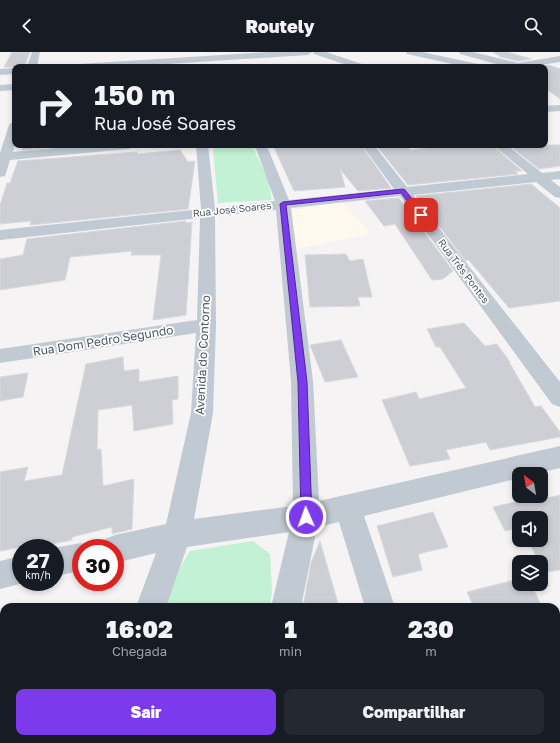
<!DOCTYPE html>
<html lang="pt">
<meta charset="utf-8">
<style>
body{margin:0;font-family:"Golos Text",sans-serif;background:#242831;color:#f1f3f6;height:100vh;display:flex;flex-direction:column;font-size:15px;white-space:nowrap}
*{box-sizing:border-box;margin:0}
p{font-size:13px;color:#9ea1a6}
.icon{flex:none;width:22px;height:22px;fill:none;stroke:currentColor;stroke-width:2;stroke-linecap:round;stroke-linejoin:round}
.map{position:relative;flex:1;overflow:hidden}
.panel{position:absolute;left:0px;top:551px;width:560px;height:140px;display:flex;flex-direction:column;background:#171b24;border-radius:12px 12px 0 0;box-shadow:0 2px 6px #0003}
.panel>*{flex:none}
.hud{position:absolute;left:12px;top:12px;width:536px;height:84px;border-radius:8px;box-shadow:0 2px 6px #0003;background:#171b24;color:#f1f3f6;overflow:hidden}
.needle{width:26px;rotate:329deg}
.fabs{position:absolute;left:512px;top:415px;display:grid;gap:8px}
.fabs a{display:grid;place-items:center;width:36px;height:36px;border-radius:8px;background:#171b24;box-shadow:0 2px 6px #0003;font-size:20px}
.speed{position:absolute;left:12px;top:487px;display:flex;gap:8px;font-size:20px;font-weight:700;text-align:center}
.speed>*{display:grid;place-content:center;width:52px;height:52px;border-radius:50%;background:#171b24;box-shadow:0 2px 6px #0003;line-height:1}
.speed small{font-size:10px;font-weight:400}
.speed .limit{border:6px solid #d22;background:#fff;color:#111}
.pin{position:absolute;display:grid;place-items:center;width:34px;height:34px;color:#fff;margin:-17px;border-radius:8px;box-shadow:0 2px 6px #0006}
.me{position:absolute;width:44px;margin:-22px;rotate:358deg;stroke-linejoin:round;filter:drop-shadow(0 0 3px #0008)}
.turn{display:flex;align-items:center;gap:14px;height:84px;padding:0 16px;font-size:18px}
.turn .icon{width:52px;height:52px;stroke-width:2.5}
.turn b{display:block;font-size:28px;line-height:34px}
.eta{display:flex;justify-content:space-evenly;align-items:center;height:68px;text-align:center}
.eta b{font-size:24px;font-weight:800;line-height:28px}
.cta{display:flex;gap:8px;margin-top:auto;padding:8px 16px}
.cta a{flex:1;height:46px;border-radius:8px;background:#7c3aed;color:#fff;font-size:16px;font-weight:800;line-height:46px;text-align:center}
.cta a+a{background:#242831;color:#f1f3f6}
header{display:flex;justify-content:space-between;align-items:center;height:52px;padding:0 16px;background:#171b24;font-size:18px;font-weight:800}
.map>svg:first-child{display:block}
.commercial{fill:#fdf9ef}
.green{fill:#c3f1d5}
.building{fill:#cdcfd5;stroke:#d7d9de}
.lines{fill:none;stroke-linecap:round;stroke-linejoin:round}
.minor{fill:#c1cad2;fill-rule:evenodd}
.route{fill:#7c3aed;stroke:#51269a}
.labels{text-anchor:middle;stroke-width:3.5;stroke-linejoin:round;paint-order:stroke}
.far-street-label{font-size:10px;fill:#4a5661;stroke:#fff}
.street-label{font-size:12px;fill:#4a5661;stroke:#fff}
</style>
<header><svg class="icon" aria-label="back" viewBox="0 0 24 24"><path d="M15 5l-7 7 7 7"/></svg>Routely<svg class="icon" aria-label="search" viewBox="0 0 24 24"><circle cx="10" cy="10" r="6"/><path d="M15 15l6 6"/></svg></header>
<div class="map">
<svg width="560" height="691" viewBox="0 0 560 691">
<rect width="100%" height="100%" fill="#f5f3f3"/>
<polygon class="commercial" points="342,150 371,182 292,198 285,159"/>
<g class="green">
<path d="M 217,93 L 251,93 C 259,108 272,131 271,148 L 218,151 L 213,99 Z"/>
<polygon points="253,489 270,502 272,541 269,555 166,555 179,517 190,499"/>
<polygon points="124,687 238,687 237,691 122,691"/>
</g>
<g class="building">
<polygon points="12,0 30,0 24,15 4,15"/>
<polygon points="493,0 507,0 531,7 518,9 501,5"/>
<polygon points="549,13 560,17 560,47 545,36 545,15 538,15"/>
<polygon points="23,93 52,93 52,95 22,98"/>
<polygon points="287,93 361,93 391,136 358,139 340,117 345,135 294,139 274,95"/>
<polygon points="376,93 406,93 411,98 446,93 492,93 522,119 515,119 518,122 408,133"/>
<polygon points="509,93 560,93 560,114 539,117"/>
<polygon points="180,98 188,110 195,109 188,157 30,173 31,169 0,172 0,153 7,131 10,131 18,109 137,100 137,102"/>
<polygon points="531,132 560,156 560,249 509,256 468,207 466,209 416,144"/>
<polygon points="399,146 453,219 443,227 432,228 395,172 384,174 365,149"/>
<polygon points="186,169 186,171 192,170 186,263 153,268 161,203 131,203 132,199 70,205 65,228 0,238 0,207 23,203 27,187"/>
<polygon points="346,202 350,209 363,207 372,245 358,245 360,254 310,255 305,203"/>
<polygon points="464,271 485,294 497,292 510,310 509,310 535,355 541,354 560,380 560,385 490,398 486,390 446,398 450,407 410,414 382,348 416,340 419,347 466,336 440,295 436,295 427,277"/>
<polygon points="341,288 358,325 325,330 310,293"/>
<polygon points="123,305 124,319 139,317 139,330 178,324 178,347 172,348 173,372 134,379 132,353 98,358 97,398 101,397 103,434 134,427 132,477 112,482 112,475 72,485 72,488 47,493 48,490 0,499 0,420 28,415 24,429 62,423 86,312"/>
<polygon points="28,321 23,345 0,349 0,325"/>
<polygon points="546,443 548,446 560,443 560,518 545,520 541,510 539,510 528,488 541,488 541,466 519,466 519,476 505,479 493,455"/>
<polygon points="433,460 448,495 418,502 422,518 393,525 377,474"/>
<polygon points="320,489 339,555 303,555 311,511"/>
<polygon points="519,527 519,532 531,532 540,551 526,555 474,555 467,540"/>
</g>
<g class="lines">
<g class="minor">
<polygon points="32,0 40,0 37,15 27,15"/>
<polygon points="269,0 312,0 308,3 121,15 75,15 80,12"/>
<polygon points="313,0 326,0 365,13 367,15 353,15 314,2"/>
<polygon points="406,0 422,0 478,12 483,15 466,15 407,2"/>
<polygon points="459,0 473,0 518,11 560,4 560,10 528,15 507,15 460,2"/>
<polygon points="15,16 15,22 0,23 0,17"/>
<polygon points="15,32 15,38 0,39 0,33"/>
<polygon points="560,53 560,59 545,60 545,54"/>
<polygon points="15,70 15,92 13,100 89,93 134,93 132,96 128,97 10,108 5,124 0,125 0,101 9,73 11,71"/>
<path d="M 196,93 L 208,93 L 215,156 L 275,149 L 257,99 L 253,93 L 265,93 L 269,99 L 289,148 L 394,137 L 362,93 L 374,93 L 407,135 L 528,122 L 493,93 L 507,93 L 542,121 L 560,119 L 560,127 L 551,128 L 560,135 L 560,146 L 555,145 L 536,130 L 413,143 L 560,330 L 560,355 L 552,352 L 400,144 L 291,156 L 313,329 L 319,449 L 560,394 L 560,416 L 534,422 L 519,422 L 519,426 L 364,464 L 395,555 L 365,555 L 339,470 L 317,475 L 301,555 L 271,555 L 289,480 L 187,495 L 166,555 L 136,555 L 156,501 L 115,511 L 115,496 L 101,496 L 105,487 L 115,483 L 166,472 L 191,361 L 196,281 L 0,311 L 0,297 L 197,268 L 200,166 L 0,188 L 0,178 L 201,157 ZM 276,158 L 291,329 L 293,454 L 194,467 L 213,361 L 216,273 L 215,164 Z"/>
<polygon points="81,491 91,496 81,496 81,519 55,524 54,496"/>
<polygon points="21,504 21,530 27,530 0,537 0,509"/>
<polygon points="85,687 121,687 120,691 84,691"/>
<polygon points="238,687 274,687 273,691 237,691"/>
<polygon points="403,687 439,687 441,691 405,691"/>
</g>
</g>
<polygon class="route" points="403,137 405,138 424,162 424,165 419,165 401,141 286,153 307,330 312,465 310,469 306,471 302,469 301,465 298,330 280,152 283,150"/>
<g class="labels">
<g class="far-street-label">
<text transform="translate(232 157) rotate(-6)" y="4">Rua José Soares</text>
<text transform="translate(464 219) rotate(53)" y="4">Rua Três Pontes</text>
</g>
<g class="street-label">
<text transform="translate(103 289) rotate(-9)" y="4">Rua Dom Pedro Segundo</text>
<text transform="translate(203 303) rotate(-87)" y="4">Avenida do Contorno</text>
</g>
</g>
</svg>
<div class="fabs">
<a><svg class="needle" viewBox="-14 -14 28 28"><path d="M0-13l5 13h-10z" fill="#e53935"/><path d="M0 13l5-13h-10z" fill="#9ea1a6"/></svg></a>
<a><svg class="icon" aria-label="sound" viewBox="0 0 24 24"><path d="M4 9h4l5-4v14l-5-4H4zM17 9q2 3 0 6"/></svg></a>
<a><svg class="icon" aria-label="layers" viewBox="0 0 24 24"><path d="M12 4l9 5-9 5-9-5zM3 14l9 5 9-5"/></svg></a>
</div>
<div class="speed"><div>27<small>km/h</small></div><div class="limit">30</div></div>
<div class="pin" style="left:421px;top:163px;background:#d93025"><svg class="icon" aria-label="arrive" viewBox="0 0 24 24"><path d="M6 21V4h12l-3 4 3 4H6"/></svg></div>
<svg class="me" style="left:306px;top:465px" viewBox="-20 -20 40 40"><circle r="17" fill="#7c3aed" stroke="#fff" stroke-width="3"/><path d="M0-11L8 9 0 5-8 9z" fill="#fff"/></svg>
<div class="hud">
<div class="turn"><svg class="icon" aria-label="right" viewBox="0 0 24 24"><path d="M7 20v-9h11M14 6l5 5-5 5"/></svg><div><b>150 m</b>Rua José Soares</div></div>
</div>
<section class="panel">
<div class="eta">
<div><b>16:02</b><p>Chegada</p></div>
<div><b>1</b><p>min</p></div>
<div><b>230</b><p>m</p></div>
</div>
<div class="cta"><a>Sair</a><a>Compartilhar</a></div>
</section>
</div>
